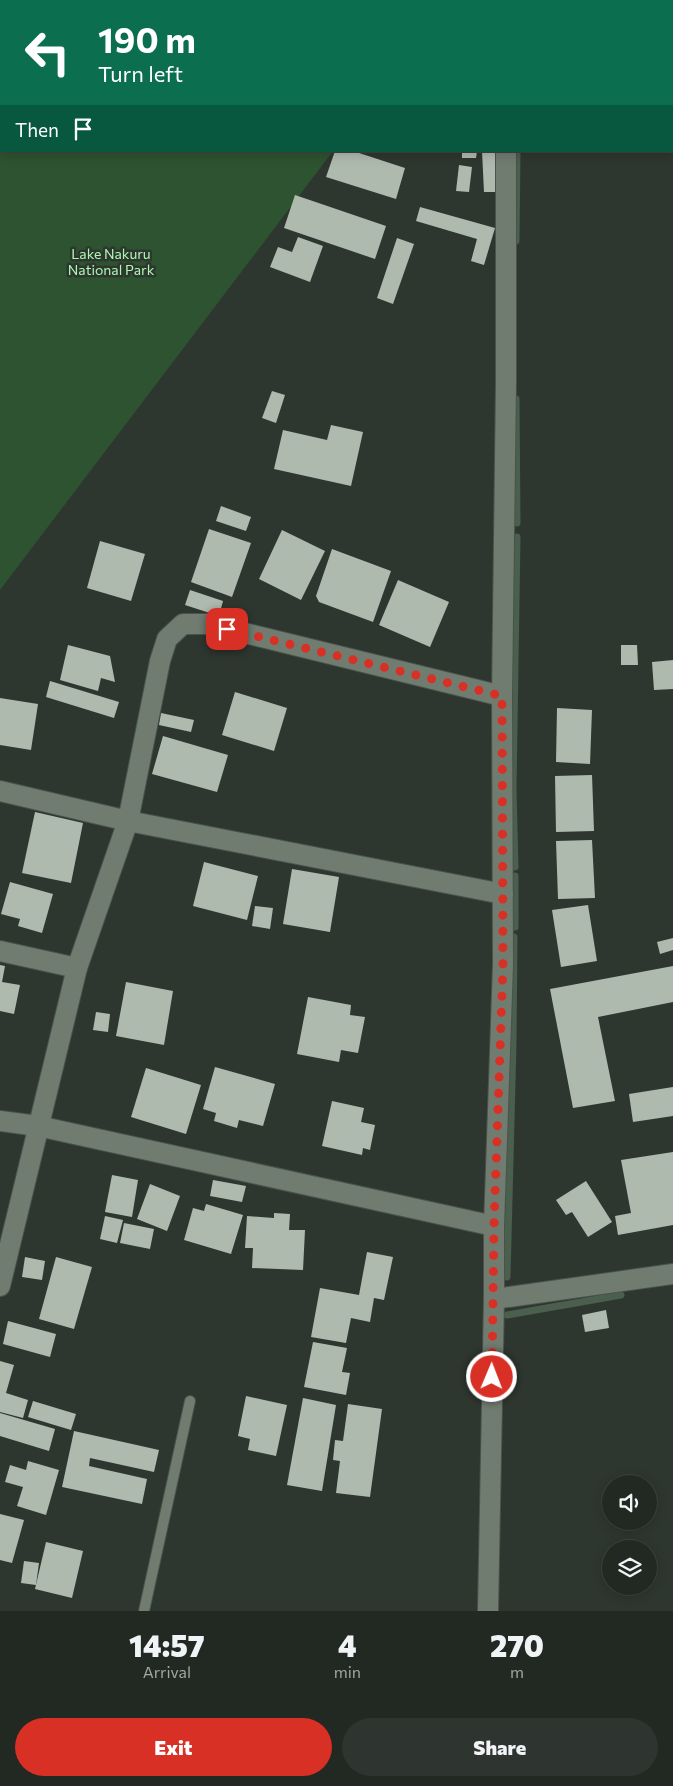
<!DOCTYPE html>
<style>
body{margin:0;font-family:Commissioner,sans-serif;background:#2e3530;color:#f1f3f6;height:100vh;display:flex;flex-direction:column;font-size:19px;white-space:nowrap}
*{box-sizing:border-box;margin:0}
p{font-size:16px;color:#a2a6a6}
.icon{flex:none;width:28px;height:28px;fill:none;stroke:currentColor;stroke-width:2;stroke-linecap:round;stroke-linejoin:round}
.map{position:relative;height:1611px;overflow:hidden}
.side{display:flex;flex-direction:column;background:#222923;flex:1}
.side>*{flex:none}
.hud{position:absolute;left:0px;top:0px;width:674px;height:152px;box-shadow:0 2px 12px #0003,0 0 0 1px #3f4541;background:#0b6e4f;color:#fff;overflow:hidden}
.fabs{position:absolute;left:602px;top:1475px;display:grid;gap:10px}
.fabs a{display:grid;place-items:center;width:55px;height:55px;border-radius:50%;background:#222923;box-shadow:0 2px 12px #0003,0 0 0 1px #3f4541;font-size:25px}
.pin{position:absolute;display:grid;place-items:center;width:42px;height:42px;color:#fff;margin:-21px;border-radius:10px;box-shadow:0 2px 8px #0006}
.me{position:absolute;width:55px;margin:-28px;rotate:1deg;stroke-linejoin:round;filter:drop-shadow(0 0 4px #0008)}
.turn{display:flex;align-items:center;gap:18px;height:105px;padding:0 15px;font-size:22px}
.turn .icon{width:65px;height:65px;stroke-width:2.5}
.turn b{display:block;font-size:35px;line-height:42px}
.then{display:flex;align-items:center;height:48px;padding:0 15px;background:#0003;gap:10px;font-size:19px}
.eta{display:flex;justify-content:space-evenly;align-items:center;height:85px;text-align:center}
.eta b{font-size:30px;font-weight:800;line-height:35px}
.action{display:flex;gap:10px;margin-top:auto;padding:10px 15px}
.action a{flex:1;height:58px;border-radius:30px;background:#d93025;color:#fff;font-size:20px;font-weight:800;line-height:58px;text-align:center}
.action a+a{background:#2e3530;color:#f1f3f6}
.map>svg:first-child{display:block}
.green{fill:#2d5330}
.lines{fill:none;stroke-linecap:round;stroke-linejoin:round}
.stream{stroke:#4a5f4d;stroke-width:7}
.building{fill:#afbaaf}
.lane-casing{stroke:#4a534b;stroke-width:12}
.street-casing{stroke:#4a534b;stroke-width:22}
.lane{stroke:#717c71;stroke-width:10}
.street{stroke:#717c71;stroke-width:20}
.route{stroke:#d93025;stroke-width:9;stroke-dasharray:0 16.2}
.labels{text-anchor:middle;stroke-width:5;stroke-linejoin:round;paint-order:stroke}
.park-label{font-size:14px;fill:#acf8b1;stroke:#2e372f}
</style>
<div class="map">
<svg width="673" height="1611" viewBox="0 0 673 1611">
<rect width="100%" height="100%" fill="#2e372f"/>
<polygon class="green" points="0,0 448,0 1,1 1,151 333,151 0,590"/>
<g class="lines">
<g class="stream">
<polyline points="516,241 517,151"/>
<polyline points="516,399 517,523"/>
<polyline points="515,867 513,790 517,537"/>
<polyline points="515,927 515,876"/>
<polyline points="507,1277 513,1043 514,937"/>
<polyline points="507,1315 621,1295"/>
</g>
</g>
<g class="building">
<polygon points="335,151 353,151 405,168 396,199 326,177"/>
<polygon points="462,151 477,151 476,158 462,158"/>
<polygon points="482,151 496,151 498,192 484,192"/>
<polygon points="459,165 472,167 469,192 456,191"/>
<polygon points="295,195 386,226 375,259 284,228"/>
<polygon points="420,207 495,228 484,265 471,261 477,239 416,221"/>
<polygon points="298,237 323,246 310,282 270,267 278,247 292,252"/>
<polygon points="397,238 414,244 393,304 377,298"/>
<polygon points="272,391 285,395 276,423 262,418"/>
<polygon points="331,425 363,432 351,486 274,469 283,430 327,440"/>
<polygon points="221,506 251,517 246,531 216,521"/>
<polygon points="209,529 251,543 232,597 191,582"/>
<polygon points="282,530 325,551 301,600 259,579"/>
<polygon points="100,541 145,554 131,601 87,588"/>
<polygon points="332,549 391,571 373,622 319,602 316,596"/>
<polygon points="398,580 449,602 430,647 379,625"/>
<polygon points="190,590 223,601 219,616 185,605"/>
<polygon points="68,645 110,656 115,682 101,678 98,691 60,680"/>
<polygon points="621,645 637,645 638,665 621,665"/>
<polygon points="673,660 673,689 654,690 652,662"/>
<polygon points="50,681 119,702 114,718 46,697"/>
<polygon points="235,692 287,708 274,751 222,735"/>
<polygon points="0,698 38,704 31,750 0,745"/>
<polygon points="557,708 592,710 590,764 556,762"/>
<polygon points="161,713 194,720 191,732 159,725"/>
<polygon points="163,736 228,755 217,792 152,774"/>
<polygon points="592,775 594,831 556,832 555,776"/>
<polygon points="35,812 83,823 71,883 22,873"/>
<polygon points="592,840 595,898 558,899 556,841"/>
<polygon points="204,862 258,876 247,920 193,906"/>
<polygon points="292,869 339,877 330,932 283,924"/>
<polygon points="10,882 53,894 42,933 18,926 20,919 1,914"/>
<polygon points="588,905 597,961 561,967 552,910"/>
<polygon points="255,906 273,908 270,929 252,926"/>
<polygon points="673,938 673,950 660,954 657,942"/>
<polygon points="0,965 5,966 2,982 20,985 14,1014 0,1011"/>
<polygon points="673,966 673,1002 598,1017 615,1101 573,1108 550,989"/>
<polygon points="126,982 173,991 164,1045 116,1036"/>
<polygon points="308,997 351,1005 350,1015 365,1017 358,1053 341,1050 339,1062 297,1054"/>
<polygon points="96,1012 110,1014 108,1032 93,1030"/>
<polygon points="215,1067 275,1084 263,1126 239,1120 237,1128 214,1121 216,1113 203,1109"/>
<polygon points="146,1068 201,1085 186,1134 131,1117"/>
<polygon points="673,1087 673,1116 633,1122 629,1094"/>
<polygon points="332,1101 364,1108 361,1122 375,1125 370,1150 363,1148 362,1155 322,1146"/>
<polygon points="673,1152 673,1225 618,1235 615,1216 631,1213 621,1160"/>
<polygon points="112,1175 138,1180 132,1217 105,1212"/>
<polygon points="213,1180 246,1186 242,1202 210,1196"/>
<polygon points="586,1181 612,1222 588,1237 572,1212 566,1215 556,1200"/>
<polygon points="150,1184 180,1196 167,1231 137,1219"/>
<polygon points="206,1204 243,1215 231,1254 184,1240 193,1208 204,1211"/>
<polygon points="274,1213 290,1214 289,1230 305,1230 303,1270 252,1268 253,1248 245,1248 247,1216 274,1218"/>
<polygon points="105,1216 123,1220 117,1243 100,1239"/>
<polygon points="124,1223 154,1229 150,1249 120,1243"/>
<polygon points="367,1252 393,1257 384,1300 374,1298 370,1322 351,1318 346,1343 311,1337 320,1288 359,1295"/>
<polygon points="25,1257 45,1261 42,1280 22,1277"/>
<polygon points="56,1257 92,1267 74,1329 39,1319"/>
<polygon points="606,1310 609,1328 585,1332 582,1315"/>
<polygon points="8,1321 56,1334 50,1357 3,1344"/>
<polygon points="313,1342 347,1348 342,1372 350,1373 346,1395 304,1387"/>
<polygon points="0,1361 14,1365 6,1393 28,1400 23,1418 0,1412"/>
<polygon points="246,1396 287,1405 276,1456 248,1450 250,1439 238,1436"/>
<polygon points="303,1398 336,1405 322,1491 287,1485"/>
<polygon points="33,1401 76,1414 71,1430 28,1417"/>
<polygon points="348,1404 382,1409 370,1497 336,1493 340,1461 333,1460 335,1440 343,1441"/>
<polygon points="0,1413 55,1429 49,1451 0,1436"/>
<polygon points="74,1431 159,1450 154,1472 90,1458 89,1466 147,1479 142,1504 62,1487"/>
<polygon points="28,1461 59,1470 46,1515 17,1506 23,1487 5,1482 10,1465 26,1470"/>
<polygon points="0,1514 24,1520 12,1563 0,1560"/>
<polygon points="46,1542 83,1551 72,1598 35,1589"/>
<polygon points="24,1561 39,1563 36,1585 21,1583"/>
</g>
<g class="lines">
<defs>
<polyline id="lane" points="144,1611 190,1401"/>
<g id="street">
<polyline points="508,1 508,0"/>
<polyline points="0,791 128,821 503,894"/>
<polyline points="0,951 77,968"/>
<polyline points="0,1121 38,1126 494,1226"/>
<polyline points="0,1286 77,968 128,821 160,661 167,639 183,624 208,624 502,696"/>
<polyline points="494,1299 673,1274"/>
<polyline points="488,1611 494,1299 494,1226 503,964 502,696 506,383 506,151"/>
</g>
</defs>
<use href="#lane" class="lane-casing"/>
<use href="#street" class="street-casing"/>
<use href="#lane" class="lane"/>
<use href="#street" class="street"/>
</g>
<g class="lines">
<polyline class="route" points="227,629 502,696 503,964 494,1226 492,1377"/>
</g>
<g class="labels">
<g class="park-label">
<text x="111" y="259">Lake Nakuru<tspan x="111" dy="16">National Park</tspan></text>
</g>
</g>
</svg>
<div class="fabs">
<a><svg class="icon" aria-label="sound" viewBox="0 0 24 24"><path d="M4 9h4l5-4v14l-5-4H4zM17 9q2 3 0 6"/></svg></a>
<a><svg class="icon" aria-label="layers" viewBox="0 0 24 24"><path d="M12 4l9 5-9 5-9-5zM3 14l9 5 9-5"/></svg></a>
</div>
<div class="pin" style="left:227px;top:629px;background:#d93025"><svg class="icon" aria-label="arrive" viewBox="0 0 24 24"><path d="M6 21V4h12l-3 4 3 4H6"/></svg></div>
<svg class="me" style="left:492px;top:1377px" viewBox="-20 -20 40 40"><circle r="17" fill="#d93025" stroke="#fff" stroke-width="3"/><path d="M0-11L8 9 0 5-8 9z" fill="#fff"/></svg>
<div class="hud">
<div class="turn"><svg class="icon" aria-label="left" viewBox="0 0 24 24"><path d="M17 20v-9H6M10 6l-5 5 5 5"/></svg><div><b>190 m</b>Turn left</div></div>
<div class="then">Then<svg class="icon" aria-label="arrive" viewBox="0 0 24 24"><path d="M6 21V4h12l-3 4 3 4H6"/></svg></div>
</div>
</div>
<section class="side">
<div class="eta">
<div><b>14:57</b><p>Arrival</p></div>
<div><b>4</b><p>min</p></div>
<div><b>270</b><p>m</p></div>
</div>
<div class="action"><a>Exit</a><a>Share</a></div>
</section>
